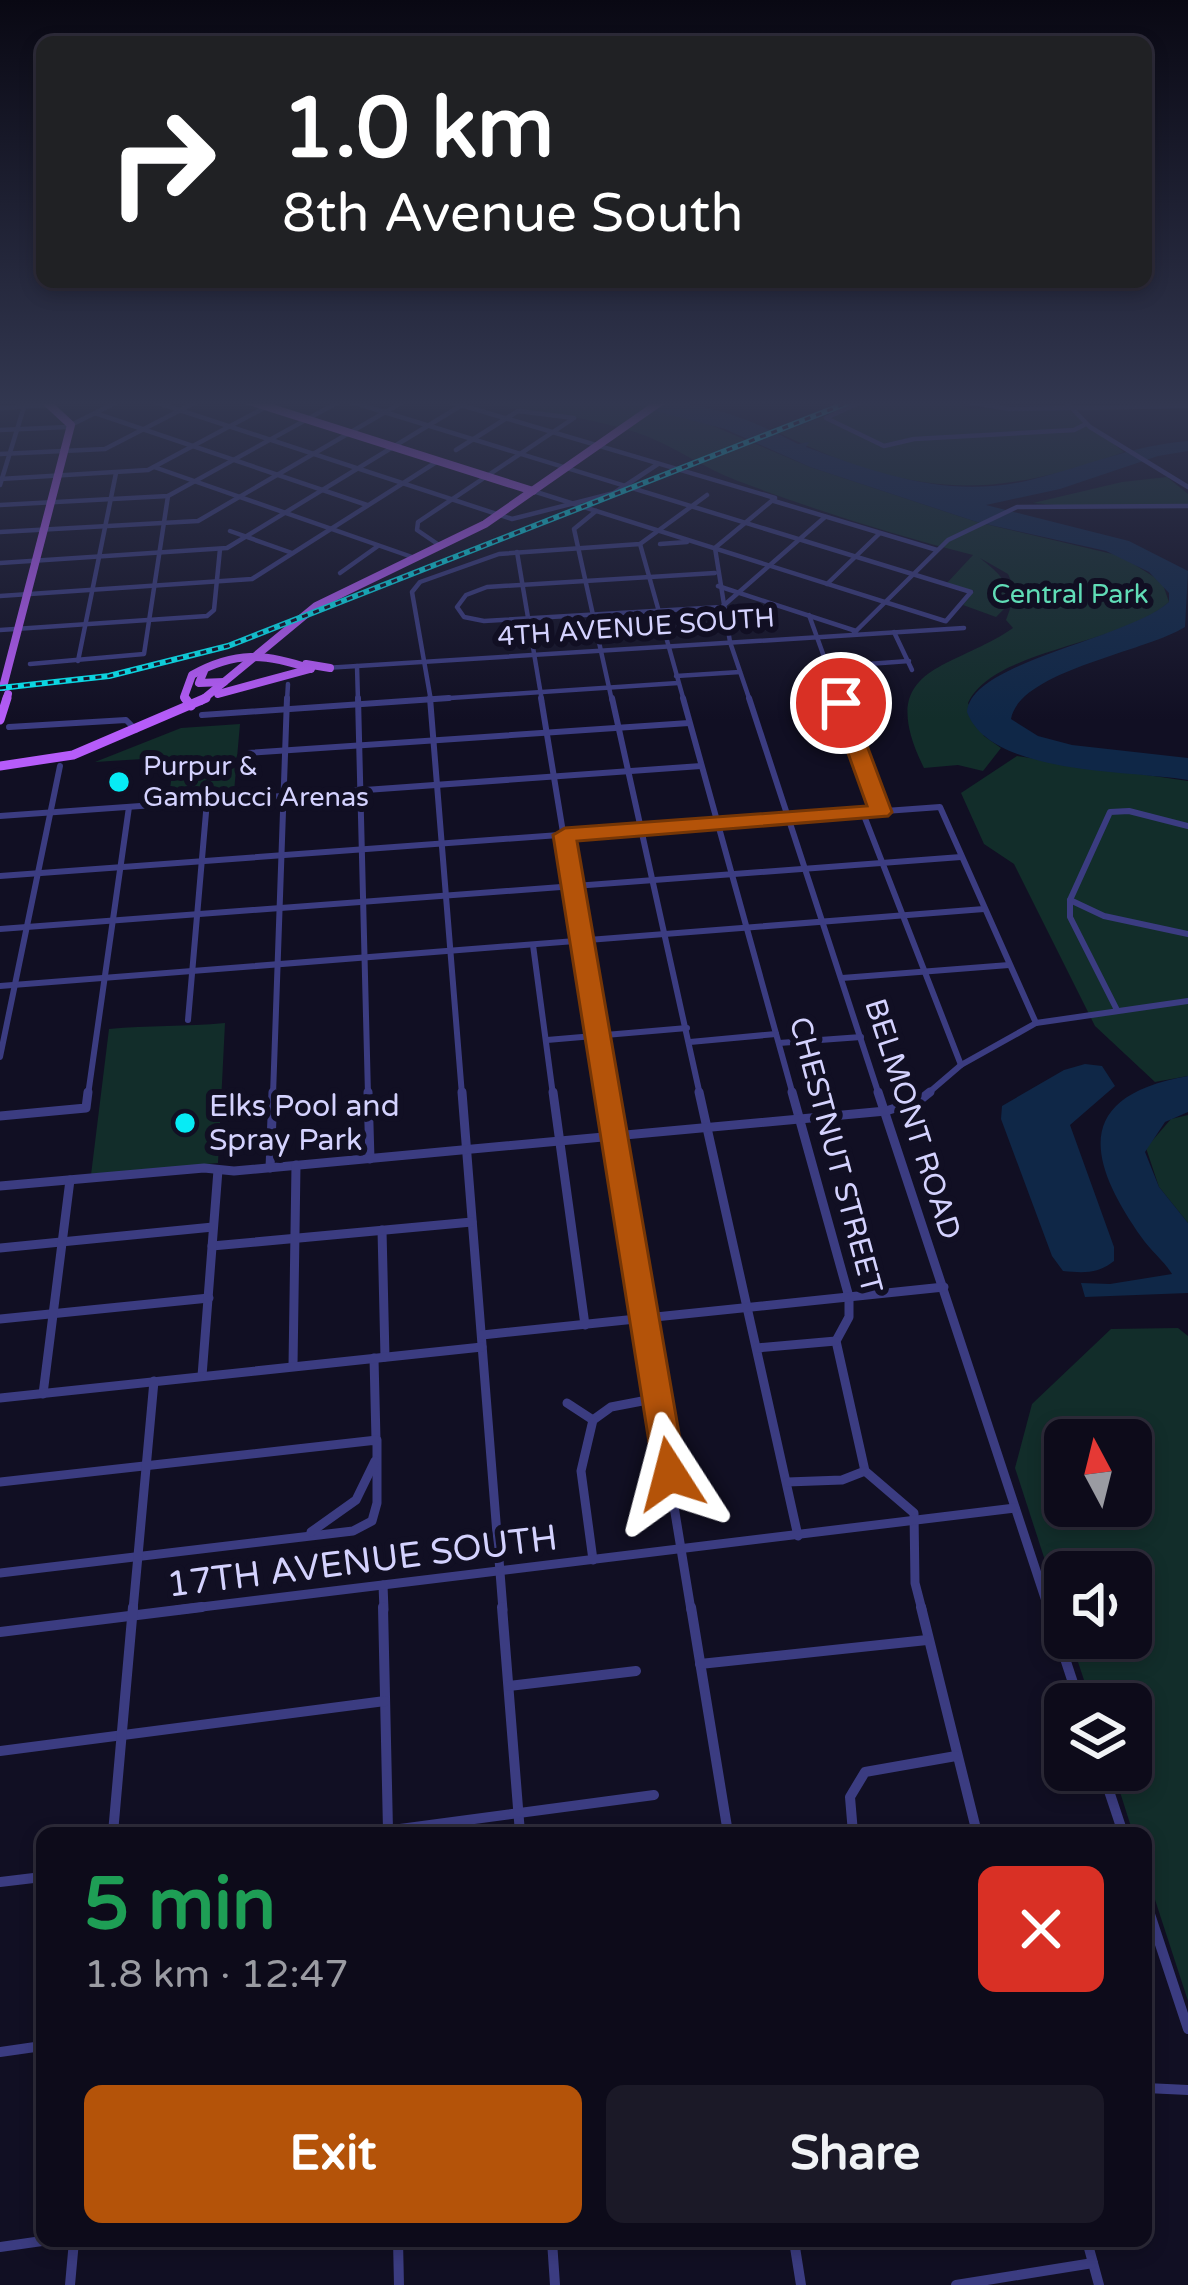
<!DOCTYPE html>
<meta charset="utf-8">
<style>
body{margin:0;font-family:"Varela Round",sans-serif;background:#1b1927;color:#f1f3f6;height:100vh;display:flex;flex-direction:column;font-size:45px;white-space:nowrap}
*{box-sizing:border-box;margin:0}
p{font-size:39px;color:#9a9ba2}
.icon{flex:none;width:66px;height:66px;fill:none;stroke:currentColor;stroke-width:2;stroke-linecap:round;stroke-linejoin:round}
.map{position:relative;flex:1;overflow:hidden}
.drawer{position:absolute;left:36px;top:1827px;width:1116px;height:420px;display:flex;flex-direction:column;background:#0d0b1a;border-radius:18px;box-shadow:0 6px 18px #0003,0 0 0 3px #2d2b39}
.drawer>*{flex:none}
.hud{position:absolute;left:36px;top:36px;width:1116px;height:252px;border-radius:18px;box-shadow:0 6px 18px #0003,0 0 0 3px #2d2b39;background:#202124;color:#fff;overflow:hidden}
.needle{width:78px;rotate:353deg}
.fabs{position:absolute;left:1044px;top:1419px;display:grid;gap:24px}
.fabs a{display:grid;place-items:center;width:108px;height:108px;border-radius:18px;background:#0d0b1a;box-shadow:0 6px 18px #0003,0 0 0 3px #2d2b39;font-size:60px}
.pin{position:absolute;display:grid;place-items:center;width:102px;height:102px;color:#fff;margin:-51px;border:6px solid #fff;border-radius:50%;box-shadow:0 3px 12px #0007}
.me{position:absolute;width:132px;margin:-66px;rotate:351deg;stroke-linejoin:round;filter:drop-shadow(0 0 9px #0008)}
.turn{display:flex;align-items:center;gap:42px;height:252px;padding:0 48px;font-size:54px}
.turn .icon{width:156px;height:156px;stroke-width:2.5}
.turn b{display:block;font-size:84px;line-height:102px}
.round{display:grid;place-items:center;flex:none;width:126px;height:126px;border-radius:18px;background:#1b1927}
.headline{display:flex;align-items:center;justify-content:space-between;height:204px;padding:0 48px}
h1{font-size:72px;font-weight:700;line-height:90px;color:#1e9e55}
.primary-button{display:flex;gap:24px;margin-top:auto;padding:24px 48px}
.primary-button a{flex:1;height:138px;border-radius:18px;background:#b45309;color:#fff;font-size:48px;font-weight:700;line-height:138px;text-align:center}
.primary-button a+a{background:#1b1927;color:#f1f3f6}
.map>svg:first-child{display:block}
.green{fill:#122d2a;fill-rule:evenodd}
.water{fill:#0f2747}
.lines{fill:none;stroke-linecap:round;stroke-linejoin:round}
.minor-far3{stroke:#3b3c81;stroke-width:4.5}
.minor-far2{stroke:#3b3c81;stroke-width:6}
.minor-far1{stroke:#3b3c81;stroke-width:9}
.minor{stroke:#3b3c81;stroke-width:10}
.major-far1{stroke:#b65cfa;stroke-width:8}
.major{stroke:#b65cfa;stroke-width:9}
.rail-casing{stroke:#07ebf5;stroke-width:6}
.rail{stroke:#110f23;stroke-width:3;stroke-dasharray:6;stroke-linecap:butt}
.route{fill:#b45309;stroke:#753606;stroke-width:3}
.poi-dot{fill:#07ebf5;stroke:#110f23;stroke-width:4.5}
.labels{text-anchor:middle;stroke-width:12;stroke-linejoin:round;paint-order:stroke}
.far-park-label{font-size:27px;fill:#60dcb6;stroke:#110f23}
.far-street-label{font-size:27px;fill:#d4d2fe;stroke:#110f23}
.far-poi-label{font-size:27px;fill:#d4d2fe;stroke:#110f23;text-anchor:start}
.poi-label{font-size:30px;fill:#d4d2fe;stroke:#110f23;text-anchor:start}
.street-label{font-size:30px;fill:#d4d2fe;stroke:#110f23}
.near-street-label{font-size:36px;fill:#d4d2fe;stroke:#110f23}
</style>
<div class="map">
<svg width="1188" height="2285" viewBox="0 0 1188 2285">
<rect width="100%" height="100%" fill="#110f23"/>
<g class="green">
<path d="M 468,400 L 614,400 L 706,423 L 810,467 L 977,522 L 1121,556 L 1162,582 L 1169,602 C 1120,646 994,648 968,703 L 984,736 L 1001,748 L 983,771 L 958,765 L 924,768 C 873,665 951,671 1013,628 L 1006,620 L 1016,592 L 1008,574 L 980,558 C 998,573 1010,580 1007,606 L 996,617 L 963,605 L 974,591 L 947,583 L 973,555 C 893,535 815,510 738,481 C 703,468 673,445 638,433 C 582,414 525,412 468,400 Z"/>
<path d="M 868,400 L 953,400 L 969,409 L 1065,407 L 1124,452 C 987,502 910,496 779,433 Z"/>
<polygon points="1167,477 1188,494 1188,504 1090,508 1033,503 1122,482"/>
<polygon points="240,724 234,792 169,797 174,757 95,762 181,728"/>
<polygon points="1017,756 1188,781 1188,1076 1155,1082 1095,1026 1014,864 984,844 961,793"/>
<path d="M 225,1023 L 218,1163 L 91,1175 L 109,1029 C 148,1025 186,1027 225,1023 Z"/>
<polygon points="1188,1115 1188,1223 1159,1187 1146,1148 1171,1119"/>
<path d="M 1178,1328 L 1188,1336 L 1188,2001 L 1146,1872 L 1146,1833 L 1133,1833 L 1113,1770 L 1131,1770 L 1131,1704 L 1092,1704 L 1070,1638 L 1131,1638 L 1131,1572 L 1065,1572 L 1065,1622 L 1015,1468 L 1032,1404 L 1111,1329 ZM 1065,1440 L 1131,1440 L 1131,1506 L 1065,1506 Z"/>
</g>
<g class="water">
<path d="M 613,400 C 690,400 730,408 798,444 L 809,442 L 806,447 C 882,475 953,500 1034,479 C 1086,466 1134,445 1188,441 L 1188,451 L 1158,456 L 1060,489 L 986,505 L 1129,541 L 1188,571 L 1185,627 C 1145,652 1019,671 1011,719 L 1038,736 L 1072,745 L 1188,758 L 1188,780 C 1131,770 991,776 967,712 C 971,661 1126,640 1169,602 L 1169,593 L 1149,572 L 1106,551 L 977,522 L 810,467 L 725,429 Z"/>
<path d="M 1085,1064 L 1102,1066 L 1115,1086 L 1070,1125 L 1114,1247 L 1114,1261 C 1098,1274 1083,1273 1063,1271 L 1052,1256 L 1001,1119 L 1002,1106 L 1064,1070 Z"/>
<path d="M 1188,1076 L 1188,1112 L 1165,1122 L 1145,1152 L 1159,1187 L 1188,1223 L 1188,1293 L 1085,1297 L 1081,1283 L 1110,1284 L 1172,1274 C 1164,1261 1151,1251 1142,1238 C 1086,1159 1074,1096 1188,1076 Z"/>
</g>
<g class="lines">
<g class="minor-far3">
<polyline points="149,400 512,519 614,493 658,464"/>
<polyline points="345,400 971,592 946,621"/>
<polyline points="444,400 775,498"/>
<polyline points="865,400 826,418 884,446 914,439 1074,430 1086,424"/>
<polyline points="957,400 1009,409 1188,406"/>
<polyline points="1064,400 1090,427 1188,487"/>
<polyline points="0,408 50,405"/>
<polyline points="95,413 367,505"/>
<polyline points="0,430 67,427 121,400"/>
<polyline points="0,454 105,449 200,400"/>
<polyline points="154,467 412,557"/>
<polyline points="0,479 148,470 279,400"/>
<polyline points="0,485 24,407"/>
<polyline points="533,491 945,621"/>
<polyline points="774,501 937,550"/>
<polyline points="0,505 168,496 342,400"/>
<polyline points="596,511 574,529 612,701"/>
<polyline points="230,531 292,553"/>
<polyline points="0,532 198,521 406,400"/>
<polyline points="640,544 684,701"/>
<polyline points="660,544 687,542"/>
<polyline points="439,545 417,530 418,522 574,418 518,411 456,450"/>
<polyline points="716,547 774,499"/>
<polyline points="715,548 730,642 750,701"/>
<polyline points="517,552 542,701"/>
<polyline points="0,563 227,548 462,405"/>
<polyline points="340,573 378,546"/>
<polyline points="715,573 487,587 466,595 457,607 464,617 484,621 722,607 825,517"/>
<polyline points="827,584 879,534"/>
<polyline points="718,586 856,631"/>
<polyline points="0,596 252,579 438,461"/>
<polyline points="809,615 840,701"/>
<polyline points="0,630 207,616 214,610 220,549"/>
<polyline points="894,632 912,670"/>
<polyline points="854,633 948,540 1017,507 1188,506"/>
<polyline points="78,661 116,473"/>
<polyline points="30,664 144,654 168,496"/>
<polyline points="357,666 358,701"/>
<polyline points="827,667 909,661"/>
<polyline points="325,668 964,628"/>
<polyline points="676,676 740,672"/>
<polyline points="287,701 288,684"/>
<polyline points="405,701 678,683"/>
<polyline points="431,701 412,592 420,582 499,554 640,544 707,495"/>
</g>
<g class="minor-far2">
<polyline points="358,698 368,1095"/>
<polyline points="430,698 462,1095"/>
<polyline points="541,698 606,1095"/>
<polyline points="612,698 700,1095"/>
<polyline points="683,698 793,1095"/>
<polyline points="749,698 879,1095"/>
<polyline points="839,698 880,811"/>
<polyline points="202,715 449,698"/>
<polyline points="9,727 126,720 136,730"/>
<polyline points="248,753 689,723"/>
<polyline points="863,813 961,1065"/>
<polyline points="0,816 701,766"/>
<polyline points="0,876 940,807 1036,1023"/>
<polyline points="1070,900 1104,916 1188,934"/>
<polyline points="0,929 961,857"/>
<polyline points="533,945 553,1095"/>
<polyline points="842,978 1009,965"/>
<polyline points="0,986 984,909"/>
<polyline points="1117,1010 1070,917 1070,900 1110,812 1129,811 1188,826"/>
<polyline points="188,1020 207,801"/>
<polyline points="547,1040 687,1028"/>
<polyline points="690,1042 776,1034"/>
<polyline points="779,1043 861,1037"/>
<polyline points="0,1057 60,766"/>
<polyline points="88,1095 129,807"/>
<polyline points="273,1095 287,698"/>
<polyline points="926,1095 961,1065 1036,1023 1188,1001"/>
</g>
<g class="minor-far1">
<polyline points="368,1092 370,1159"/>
<polyline points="462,1092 503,1610"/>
<polyline points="553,1092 585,1325"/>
<polyline points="606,1092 691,1610"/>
<polyline points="699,1092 798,1536"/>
<polyline points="792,1092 849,1297 849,1317 836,1341 865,1471 914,1513 915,1583 922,1610"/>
<polyline points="878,1092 1049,1610"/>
<polyline points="0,1116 86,1108 88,1092"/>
<polyline points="270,1168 273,1092"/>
<polyline points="0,1186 204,1168 234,1171 886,1111 920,1100 930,1092"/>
<polyline points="382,1230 385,1357"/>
<polyline points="212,1246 472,1222"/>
<polyline points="0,1248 213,1227"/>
<polyline points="0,1319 209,1298"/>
<polyline points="482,1335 944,1287"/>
<polyline points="757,1348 836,1341"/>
<polyline points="374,1358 376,1440"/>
<polyline points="293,1366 296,1165"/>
<polyline points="202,1376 218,1170"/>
<polyline points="43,1394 70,1180"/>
<polyline points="0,1398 482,1347"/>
<polyline points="567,1403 593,1420 611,1407 658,1398"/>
<polyline points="593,1420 581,1471 593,1560"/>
<polyline points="0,1482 377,1440 377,1503 372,1521 353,1531 0,1573"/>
<polyline points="787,1482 842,1480 865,1471"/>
<polyline points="311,1532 356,1500 375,1461"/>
<polyline points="383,1585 384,1610"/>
<polyline points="133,1610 154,1381"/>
<polyline points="177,1610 1015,1508"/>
</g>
<g class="minor">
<polyline points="383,1607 388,1830"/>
<polyline points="502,1607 520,1833"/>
<polyline points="691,1607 728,1833"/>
<polyline points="921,1607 977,1833"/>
<polyline points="1048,1607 1080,1704"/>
<polyline points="0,1632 202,1607"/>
<polyline points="700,1664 927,1640"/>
<polyline points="509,1686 636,1671"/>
<polyline points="0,1751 385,1701"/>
<polyline points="1102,1770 1123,1833"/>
<polyline points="113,1833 133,1607"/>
<polyline points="370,1833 654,1795"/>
<polyline points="853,1833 850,1797 865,1772 956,1756"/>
<polyline points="0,1882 42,1877"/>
<polyline points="1146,1902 1188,2029"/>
<polyline points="0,2052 42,2046"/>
<polyline points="1146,2088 1188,2090"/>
<polyline points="398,2241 399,2285"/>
<polyline points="552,2241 555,2285"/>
<polyline points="794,2241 801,2285"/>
<polyline points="1087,2241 1099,2285"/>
<polyline points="0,2247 42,2241"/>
<polyline points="70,2285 74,2241"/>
<polyline points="956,2285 1093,2263"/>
</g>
<g class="major-far1">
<polyline points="246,400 533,491"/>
<polyline points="306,664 330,668"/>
<polyline points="204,671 199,683 224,682"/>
<polyline points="3,687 71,425 44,400"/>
<polyline points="218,694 310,669"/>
<polyline points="6,701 8,694"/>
<path d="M 187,701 L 184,697 L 192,675 C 235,651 266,653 311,669"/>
<polyline points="201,701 316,606 485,524 663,400"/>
</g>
<g class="major">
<polyline points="185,698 191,706"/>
<polyline points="0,720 7,698"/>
<polyline points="0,766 73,755 206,698"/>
</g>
<defs>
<polyline id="rail" points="0,688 109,676 228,646 855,400"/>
</defs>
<use href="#rail" class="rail-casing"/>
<use href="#rail" class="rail"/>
</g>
<linearGradient id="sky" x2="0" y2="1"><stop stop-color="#090813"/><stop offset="0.56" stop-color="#323750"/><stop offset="1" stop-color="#323750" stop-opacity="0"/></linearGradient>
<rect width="1188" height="720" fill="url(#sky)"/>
<polygon class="route" points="833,699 851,703 892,812 888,816 577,841 686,1474 682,1484 670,1489 659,1484 654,1474 553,835 565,828 867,806 830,703"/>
<g class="poi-dot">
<circle cx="119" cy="782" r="12"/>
<circle cx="185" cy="1123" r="12"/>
</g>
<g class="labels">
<g class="far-park-label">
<text x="1070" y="603">Central Park</text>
</g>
<g class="far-street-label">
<text transform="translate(636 627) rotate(-4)" y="9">4TH AVENUE SOUTH</text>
</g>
<g class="far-poi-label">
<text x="143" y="775">Purpur &amp;<tspan x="143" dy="31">Gambucci Arenas</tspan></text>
</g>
<g class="poi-label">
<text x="209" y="1116">Elks Pool and<tspan x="209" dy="34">Spray Park</tspan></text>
</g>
<g class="street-label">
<text transform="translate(913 1119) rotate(72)" y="10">BELMONT ROAD</text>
<text transform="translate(836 1155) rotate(75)" y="10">CHESTNUT STREET</text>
</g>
<g class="near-street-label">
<text transform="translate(362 1560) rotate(-7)" y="13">17TH AVENUE SOUTH</text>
</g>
</g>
</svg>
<div class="fabs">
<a><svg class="needle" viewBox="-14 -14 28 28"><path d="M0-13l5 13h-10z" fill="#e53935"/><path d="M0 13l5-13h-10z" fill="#9a9ba2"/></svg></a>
<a><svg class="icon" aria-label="sound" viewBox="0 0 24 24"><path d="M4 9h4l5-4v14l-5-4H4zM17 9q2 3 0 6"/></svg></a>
<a><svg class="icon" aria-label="layers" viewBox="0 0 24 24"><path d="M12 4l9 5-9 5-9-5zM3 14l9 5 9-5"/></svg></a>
</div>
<div class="pin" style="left:841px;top:703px;background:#d93025"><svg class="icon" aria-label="arrive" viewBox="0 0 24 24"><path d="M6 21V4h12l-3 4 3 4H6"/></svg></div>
<svg class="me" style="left:670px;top:1474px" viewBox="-20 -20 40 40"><path d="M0-17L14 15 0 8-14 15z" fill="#b45309" stroke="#fff" stroke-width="4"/></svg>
<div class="hud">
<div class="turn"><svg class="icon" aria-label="right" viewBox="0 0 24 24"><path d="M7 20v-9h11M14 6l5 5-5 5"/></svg><div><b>1.0 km</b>8th Avenue South</div></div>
</div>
<section class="drawer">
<div class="headline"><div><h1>5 min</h1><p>1.8 km · 12:47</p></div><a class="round" style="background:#d93025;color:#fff"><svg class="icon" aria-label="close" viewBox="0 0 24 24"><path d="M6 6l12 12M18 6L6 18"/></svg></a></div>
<div class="primary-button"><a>Exit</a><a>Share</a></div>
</section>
</div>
